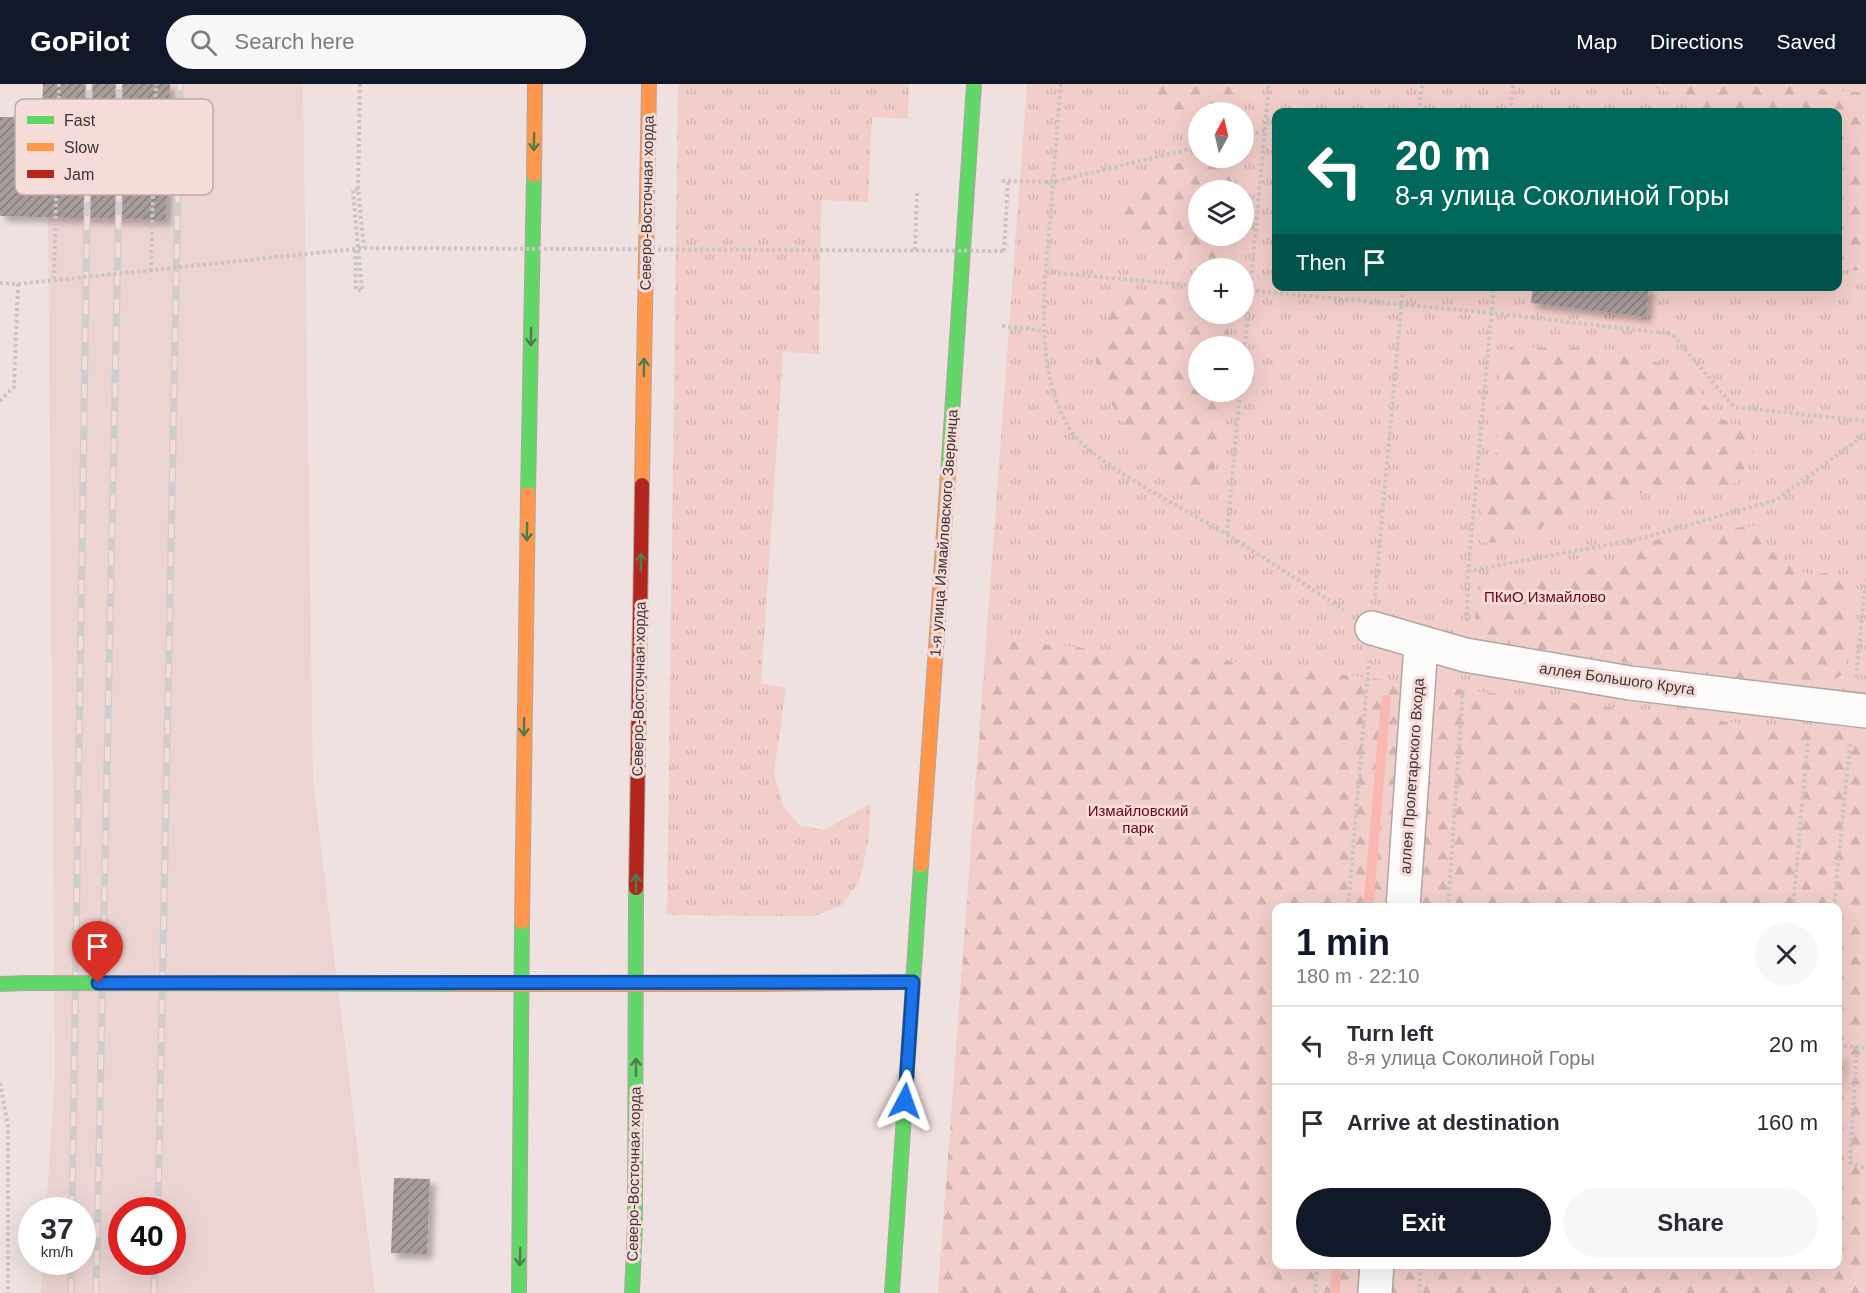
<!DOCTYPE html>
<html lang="en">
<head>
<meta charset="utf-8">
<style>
  body { margin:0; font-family:Helvetica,sans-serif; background:#f7f7f7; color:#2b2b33; height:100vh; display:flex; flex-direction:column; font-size:22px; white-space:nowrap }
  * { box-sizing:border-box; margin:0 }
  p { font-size:20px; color:#7c7c81 }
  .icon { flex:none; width:33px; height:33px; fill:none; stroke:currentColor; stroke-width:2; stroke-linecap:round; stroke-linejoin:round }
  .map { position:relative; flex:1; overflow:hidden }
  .side { position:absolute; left:1272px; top:819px; width:570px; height:366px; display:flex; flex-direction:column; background:#fff; border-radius:12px; box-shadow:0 6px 24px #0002 }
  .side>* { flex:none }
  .banner { position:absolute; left:1272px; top:24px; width:570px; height:183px; border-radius:12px; box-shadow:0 6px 24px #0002; background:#00695c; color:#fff; overflow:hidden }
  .needle { width:39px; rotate:8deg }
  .fabs { position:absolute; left:1188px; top:18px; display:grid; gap:12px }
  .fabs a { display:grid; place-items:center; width:66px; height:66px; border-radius:50%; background:#fff; box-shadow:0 6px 24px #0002; font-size:30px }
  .speed { position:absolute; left:18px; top:1113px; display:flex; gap:12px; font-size:30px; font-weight:700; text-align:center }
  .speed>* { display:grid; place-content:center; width:78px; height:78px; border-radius:50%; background:#fff; box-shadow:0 6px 24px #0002; line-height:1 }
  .speed small { font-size:15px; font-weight:400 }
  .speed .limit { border:9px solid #d22; background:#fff; color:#111 }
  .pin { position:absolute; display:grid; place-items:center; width:51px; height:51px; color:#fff; margin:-62px -26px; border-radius:50% 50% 50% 0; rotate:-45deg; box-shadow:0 0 6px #0007 }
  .pin .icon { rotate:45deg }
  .me { position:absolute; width:66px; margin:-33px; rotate:4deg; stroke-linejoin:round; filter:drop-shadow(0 0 4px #0008) }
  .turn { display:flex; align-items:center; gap:21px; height:126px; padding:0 24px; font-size:27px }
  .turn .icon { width:78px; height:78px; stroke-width:2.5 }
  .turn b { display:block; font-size:42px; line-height:51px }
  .then { display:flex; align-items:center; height:57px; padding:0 24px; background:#0003; gap:12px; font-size:22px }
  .round { display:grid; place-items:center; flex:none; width:63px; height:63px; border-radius:32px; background:#f7f7f7 }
  .summary { display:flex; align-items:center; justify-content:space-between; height:102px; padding:0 24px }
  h1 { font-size:36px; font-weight:700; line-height:45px; color:#111827 }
  .action { display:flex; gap:12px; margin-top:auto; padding:12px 24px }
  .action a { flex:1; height:69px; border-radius:36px; background:#111827; color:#fff; font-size:24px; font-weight:700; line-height:69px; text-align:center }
  .action a+a { background:#f7f7f7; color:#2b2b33 }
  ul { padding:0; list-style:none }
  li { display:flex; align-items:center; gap:18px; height:78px; padding:0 24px; border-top:2px solid #e1e1e2 }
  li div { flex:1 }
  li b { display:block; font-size:22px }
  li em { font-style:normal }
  header { display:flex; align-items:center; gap:36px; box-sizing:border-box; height:84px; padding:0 30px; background:#111827; color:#fff }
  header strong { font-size:28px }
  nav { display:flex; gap:33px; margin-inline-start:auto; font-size:21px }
  .search { width:420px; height:54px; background:#f7f7f7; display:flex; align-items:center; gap:15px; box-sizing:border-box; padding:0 21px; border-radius:33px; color:#7c7c81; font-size:22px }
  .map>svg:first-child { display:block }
  .built { fill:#ecd4d2; fill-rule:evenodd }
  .grass { fill:url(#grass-tufts); fill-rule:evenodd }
  .forest { fill:url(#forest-firs); fill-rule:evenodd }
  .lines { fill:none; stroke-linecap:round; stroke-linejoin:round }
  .stream { stroke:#fab8b3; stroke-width:10 }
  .building { fill:url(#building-hatch); filter:url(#shadow) }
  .street-casing { stroke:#b0a6a5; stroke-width:36 }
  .fast-casing { stroke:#b0a6a5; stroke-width:16 }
  .slow-casing { stroke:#b0a6a5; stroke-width:16 }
  .jam-casing { stroke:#b0a6a5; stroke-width:16 }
  .path { stroke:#cac4c4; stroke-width:4; stroke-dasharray:3 3; stroke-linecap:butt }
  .street { stroke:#fdfafa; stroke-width:33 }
  .fast { stroke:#63d668; stroke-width:14 }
  .slow { stroke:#ff974d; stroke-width:14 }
  .jam { stroke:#b3261e; stroke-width:14 }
  .rail-casing { stroke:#d1cdcc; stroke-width:7 }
  .rail { stroke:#f5dcd9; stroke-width:4.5; stroke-dasharray:14; stroke-linecap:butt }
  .fast-bridge-casing { stroke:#b0a6a5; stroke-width:16; stroke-linecap:butt }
  .slow-bridge-casing { stroke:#b0a6a5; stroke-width:16; stroke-linecap:butt }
  .path-bridge { stroke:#cac4c4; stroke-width:4; stroke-dasharray:3 3; stroke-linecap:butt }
  .fast-bridge { stroke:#63d668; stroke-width:14 }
  .slow-bridge { stroke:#ff974d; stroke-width:14 }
  .oneway { stroke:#4e7d4b }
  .route-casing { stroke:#114b97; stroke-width:15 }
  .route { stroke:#1a73e8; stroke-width:10 }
  .labels { text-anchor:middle; stroke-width:6; stroke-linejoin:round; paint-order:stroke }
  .street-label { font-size:15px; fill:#3d3433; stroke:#f5dcd9 }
  .park-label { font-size:15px; fill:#6e050f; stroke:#f5dcd9 }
  .key { fill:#f5dcd9; stroke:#beaaa7; stroke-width:1.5 }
  .key-label { font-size:16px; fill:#3d3433 }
</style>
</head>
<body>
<header>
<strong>GoPilot</strong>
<div class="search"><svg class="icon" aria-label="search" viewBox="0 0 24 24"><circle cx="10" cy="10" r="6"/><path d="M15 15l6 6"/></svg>Search here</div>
<nav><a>Map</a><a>Directions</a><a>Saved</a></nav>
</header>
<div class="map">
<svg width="1866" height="1209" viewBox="0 0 1866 1209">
  <defs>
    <pattern id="grass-tufts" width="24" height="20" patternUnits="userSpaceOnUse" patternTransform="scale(1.5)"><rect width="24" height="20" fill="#f2ceca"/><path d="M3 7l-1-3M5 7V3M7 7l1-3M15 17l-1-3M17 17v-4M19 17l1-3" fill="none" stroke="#d0b2ae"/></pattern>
    <pattern id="forest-firs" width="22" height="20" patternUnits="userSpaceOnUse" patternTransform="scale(1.5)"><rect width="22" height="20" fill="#f2ceca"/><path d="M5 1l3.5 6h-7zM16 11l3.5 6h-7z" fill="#d0b2ae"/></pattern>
    <pattern id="building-hatch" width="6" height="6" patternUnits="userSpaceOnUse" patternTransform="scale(1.5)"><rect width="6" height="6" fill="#a69c9a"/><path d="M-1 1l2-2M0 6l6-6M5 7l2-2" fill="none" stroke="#88807e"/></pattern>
    <filter id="shadow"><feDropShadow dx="5.5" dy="5.5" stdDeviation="3" flood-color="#0004"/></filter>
  </defs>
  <rect width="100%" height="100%" fill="#efe1df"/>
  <!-- built -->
  <path class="built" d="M43,0H303L313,697L375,1209H41L43,1178H82V1126H46L55,991L48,133L42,34ZM122,1126H172V1178H122Z"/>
  <!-- grass -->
  <g class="grass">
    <polygon points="678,0 909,0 908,35 872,33 868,118 821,116 819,270 783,268 761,599 786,604 774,690 784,724 801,742 825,746 871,719 868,759 859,798 842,821 815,832 667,831"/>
    <path d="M1027,0H1866V1209H938ZM1198,28H1244V74H1198ZM1276,28H1838V202H1276ZM1198,106H1244V152H1198ZM1198,184H1244V230H1198ZM1198,262H1244V308H1198ZM1276,824H1838V1180H1276Z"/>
  </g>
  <!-- forest -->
  <g class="forest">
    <path d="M1137,0H1241L1224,28H1198V36C1161,32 1159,30 1137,0Z"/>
    <path d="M1646,0C1718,0 1795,0 1866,9V186H1838V28H1702L1671,9Z"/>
    <path d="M1174,79H1231L1235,106H1198V152H1234V162L1222,177C1202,170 1189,169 1170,178L1139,163L1117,137C1117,131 1116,123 1119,118C1130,99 1154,85 1174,79Z"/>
    <path d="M1095,204L1167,215L1198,214V230H1223L1231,254L1230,262H1198V308H1226L1223,344L1212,396L1198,408C1159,377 1127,354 1106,308C1101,298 1096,288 1096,277C1097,260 1113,241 1108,224C1105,217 1099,210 1095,204Z"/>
    <polygon points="1510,263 1598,264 1656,278 1691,292 1699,304 1705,321 1718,333 1751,349 1754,367 1737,398 1704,409 1670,406 1617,413 1550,437 1534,449 1498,459 1480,458 1481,423 1493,389 1502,315 1499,276"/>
    <path d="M1765,441L1766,460L1778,474L1795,485L1812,491L1836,487L1849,498V570L1844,589C1833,597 1821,603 1807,604C1765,606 1725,593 1685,586C1617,574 1549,571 1481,567L1475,535L1478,503L1496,497L1550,494L1604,482L1620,470L1671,450Z"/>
    <path d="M987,555L1238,578L1736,639L1866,649V1209H938ZM1276,824H1838V1180H1276Z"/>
  </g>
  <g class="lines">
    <!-- stream -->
    <g class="stream">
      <polyline points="1368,824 1386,616"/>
      <polyline points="1335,1209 1337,1180"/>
    </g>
  </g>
  <!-- building -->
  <g class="building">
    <polygon points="43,0 170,0 166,136 0,132 0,33 42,34"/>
    <polygon points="1533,202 1649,202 1646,233 1531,219"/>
    <polygon points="1838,970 1842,970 1839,1000 1838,1000"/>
    <polygon points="394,1094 430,1095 427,1170 391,1169"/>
  </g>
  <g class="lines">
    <defs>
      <g id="street">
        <polyline points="1372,544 1465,571 1630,599 1866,627"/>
        <polyline points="1403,824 1421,560"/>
        <polyline points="1375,1209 1377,1180"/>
      </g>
      <g id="fast">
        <polyline points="948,390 974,0"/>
        <polyline points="528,410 534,91"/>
        <polyline points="0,900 26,899"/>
        <polyline points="519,1209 522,838"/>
        <polyline points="632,1209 635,1140 636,804"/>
        <polyline points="892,1209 921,781"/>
      </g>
      <g id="slow">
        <polyline points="534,91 535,0"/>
        <polyline points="642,401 649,0"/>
        <polyline points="921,781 948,390"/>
        <polyline points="522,838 528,410"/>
        <polyline points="761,900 913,898"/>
      </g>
      <polyline id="jam" points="636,804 642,401"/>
    </defs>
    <!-- street casing -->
    <use href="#street" class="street-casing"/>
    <!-- fast casing -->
    <use href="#fast" class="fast-casing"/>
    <!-- slow casing -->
    <use href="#slow" class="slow-casing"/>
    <!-- jam casing -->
    <use href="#jam" class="jam-casing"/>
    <!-- path -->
    <g class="path">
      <polyline points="360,0 358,105 364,164"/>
      <path d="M1061,0C1057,42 1054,84 1051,127C1045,197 1032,281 1069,344C1089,378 1189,427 1226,450C1266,475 1305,501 1344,526"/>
      <polyline points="1419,28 1422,0"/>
      <polyline points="1510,28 1513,0"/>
      <polyline points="1244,52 1265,47"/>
      <polyline points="1002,97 1053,98 1198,63"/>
      <polyline points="355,166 356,206 362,207 353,106 358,105"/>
      <polyline points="915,166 917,107"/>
      <polyline points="1004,167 1008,97"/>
      <polyline points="151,187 156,0"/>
      <polyline points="1046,188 1198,202"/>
      <polyline points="54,195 59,0"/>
      <polyline points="1244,206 1492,229 1672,250 1734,323 1866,337"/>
      <polyline points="1002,242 1045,247"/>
      <polyline points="1244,273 1269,0"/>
      <polyline points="0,317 14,303 18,200"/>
      <polyline points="1227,450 1240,308"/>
      <polyline points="1468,487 1639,455 1776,416 1866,350"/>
      <polyline points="1375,512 1403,202"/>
      <polyline points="1467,537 1468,487 1494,202"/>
      <polyline points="1856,593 1866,496"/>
      <polyline points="1348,824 1369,577"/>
      <polyline points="1448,824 1463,604"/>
      <polyline points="1793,824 1808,655"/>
      <polyline points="1834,824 1850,658"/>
      <polyline points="1838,961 1866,964"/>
      <polyline points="1857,964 1850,1078 1866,1085"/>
      <polyline points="0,999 8,1042 8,1209"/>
      <polyline points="1315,1209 1317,1180"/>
      <polyline points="1419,1209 1421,1180"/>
    </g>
    <!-- street -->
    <use href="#street" class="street"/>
    <!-- fast -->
    <use href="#fast" class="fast"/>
    <!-- slow -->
    <use href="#slow" class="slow"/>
    <!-- jam -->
    <use href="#jam" class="jam"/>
    <defs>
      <g id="rail">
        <polyline points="72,1126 89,0"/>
        <polyline points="158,1126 180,0"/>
        <polyline points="71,1209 71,1178"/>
        <polyline points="96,1209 119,112 119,0"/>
        <polyline points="154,1209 155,1178"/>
      </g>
    </defs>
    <!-- rail casing -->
    <use href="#rail" class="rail-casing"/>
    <!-- rail -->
    <use href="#rail" class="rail"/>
    <defs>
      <polyline id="fast-bridge" points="26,899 456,900"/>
      <polyline id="slow-bridge" points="456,900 761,900"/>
    </defs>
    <!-- fast-bridge casing -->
    <use href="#fast-bridge" class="fast-bridge-casing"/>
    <!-- slow-bridge casing -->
    <use href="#slow-bridge" class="slow-bridge-casing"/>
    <!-- path-bridge -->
    <polyline class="path-bridge" points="0,199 18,200 364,164 1004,167"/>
    <!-- fast-bridge -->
    <use href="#fast-bridge" class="fast-bridge"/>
    <!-- slow-bridge -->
    <use href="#slow-bridge" class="slow-bridge"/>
  </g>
  <!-- one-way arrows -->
  <defs><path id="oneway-shaft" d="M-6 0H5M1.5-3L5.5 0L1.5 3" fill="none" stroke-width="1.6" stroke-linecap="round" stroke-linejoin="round" transform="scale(1.5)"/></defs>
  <g class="oneway">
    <use href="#oneway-shaft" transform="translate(534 58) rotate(91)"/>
    <use href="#oneway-shaft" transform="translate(531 253) rotate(91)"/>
    <use href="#oneway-shaft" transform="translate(644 283) rotate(-89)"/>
    <use href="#oneway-shaft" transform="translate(527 448) rotate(91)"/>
    <use href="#oneway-shaft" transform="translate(641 478) rotate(-89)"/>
    <use href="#oneway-shaft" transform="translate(524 643) rotate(91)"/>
    <use href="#oneway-shaft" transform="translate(636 799) rotate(-90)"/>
    <use href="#oneway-shaft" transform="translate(636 983) rotate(-90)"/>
    <use href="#oneway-shaft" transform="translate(520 1173) rotate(92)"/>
  </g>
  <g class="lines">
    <defs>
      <polyline id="route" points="98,899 913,898 905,1017"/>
    </defs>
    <!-- route casing -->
    <use href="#route" class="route-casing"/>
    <!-- route -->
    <use href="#route" class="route"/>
  </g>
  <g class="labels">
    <!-- street labels -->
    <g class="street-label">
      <text transform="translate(647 119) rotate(-89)" y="5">Северо-Восточная хорда</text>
      <text transform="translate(944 449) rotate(-86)" y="5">1-я улица Измайловского Зверинца</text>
      <text transform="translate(1617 595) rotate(8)" y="5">аллея Большого Круга</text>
      <text transform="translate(639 605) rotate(-89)" y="5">Северо-Восточная хорда</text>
      <text transform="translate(1412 692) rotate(-86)" y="5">аллея Пролетарского Входа</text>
      <text transform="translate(634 1090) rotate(-89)" y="5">Северо-Восточная хорда</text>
    </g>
    <!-- park labels -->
    <g class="park-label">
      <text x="1545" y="518">ПКиО Измайлово</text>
      <text x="1138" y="732">Измайловский<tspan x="1138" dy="17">парк</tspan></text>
    </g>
  </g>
  <!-- legend -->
  <rect x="15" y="15" width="198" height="96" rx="9" class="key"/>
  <rect x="27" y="32" width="27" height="8" fill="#63d668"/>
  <rect x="27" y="59" width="27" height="8" fill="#ff974d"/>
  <rect x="27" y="86" width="27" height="8" fill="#b3261e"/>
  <g class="key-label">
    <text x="64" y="42">Fast</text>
    <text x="64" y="69">Slow</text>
    <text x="64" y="96">Jam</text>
  </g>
</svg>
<div class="fabs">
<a><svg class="needle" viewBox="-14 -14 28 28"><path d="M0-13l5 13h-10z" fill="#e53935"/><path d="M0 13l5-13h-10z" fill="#7c7c81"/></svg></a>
<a><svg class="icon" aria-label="layers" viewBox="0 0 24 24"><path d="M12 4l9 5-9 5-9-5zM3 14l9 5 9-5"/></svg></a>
<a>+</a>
<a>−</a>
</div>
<div class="speed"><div>37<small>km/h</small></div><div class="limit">40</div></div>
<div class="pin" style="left:98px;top:899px;background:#d93025"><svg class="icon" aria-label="arrive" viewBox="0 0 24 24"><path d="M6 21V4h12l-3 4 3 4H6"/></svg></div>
<svg class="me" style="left:905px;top:1017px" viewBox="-20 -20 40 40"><path d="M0-17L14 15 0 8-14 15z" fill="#1a73e8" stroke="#fff" stroke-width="4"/></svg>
<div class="banner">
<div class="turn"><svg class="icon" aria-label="left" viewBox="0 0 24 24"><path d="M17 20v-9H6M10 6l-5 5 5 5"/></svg><div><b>20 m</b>8-я улица Соколиной Горы</div></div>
<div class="then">Then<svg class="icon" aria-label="arrive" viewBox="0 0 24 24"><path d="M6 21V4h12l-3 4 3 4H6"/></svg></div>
</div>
<section class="side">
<div class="summary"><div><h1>1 min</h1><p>180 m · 22:10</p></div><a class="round"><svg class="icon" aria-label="close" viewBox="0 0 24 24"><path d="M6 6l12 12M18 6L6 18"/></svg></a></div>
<ul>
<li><svg class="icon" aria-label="left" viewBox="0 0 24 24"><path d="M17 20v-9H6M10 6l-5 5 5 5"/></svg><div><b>Turn left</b><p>8-я улица Соколиной Горы</p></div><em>20 m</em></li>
<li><svg class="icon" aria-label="arrive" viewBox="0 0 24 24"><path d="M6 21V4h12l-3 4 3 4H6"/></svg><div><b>Arrive at destination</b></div><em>160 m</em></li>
</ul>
<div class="action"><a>Exit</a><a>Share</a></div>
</section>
</div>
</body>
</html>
